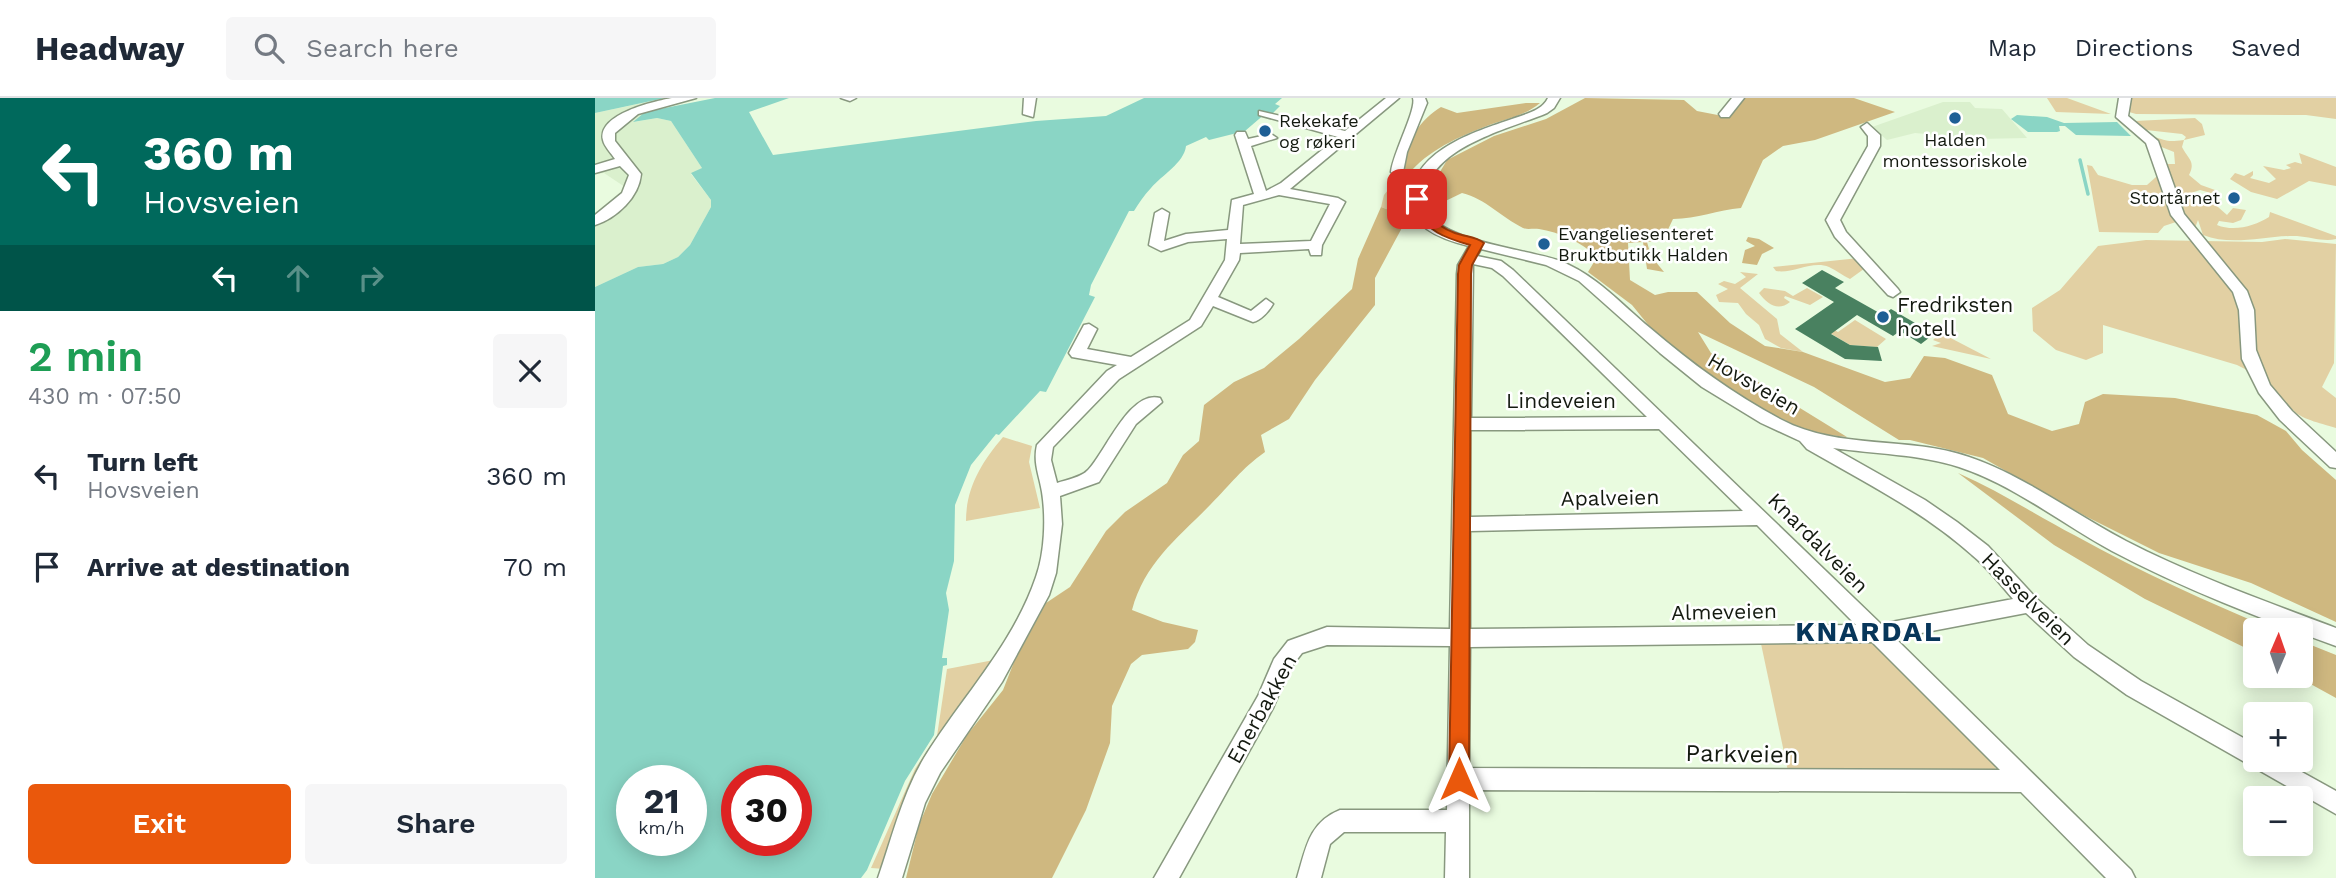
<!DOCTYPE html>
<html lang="en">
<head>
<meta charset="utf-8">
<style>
  body { margin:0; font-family:"Work Sans",sans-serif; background:#f6f6f7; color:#1f2937; height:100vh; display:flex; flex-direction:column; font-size:26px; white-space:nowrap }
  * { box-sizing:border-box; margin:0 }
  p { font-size:23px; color:#747a83 }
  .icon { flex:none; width:38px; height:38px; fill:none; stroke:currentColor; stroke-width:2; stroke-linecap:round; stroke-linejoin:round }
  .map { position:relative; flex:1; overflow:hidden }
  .side { display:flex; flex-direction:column; background:#fff; width:595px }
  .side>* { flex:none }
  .banner { background:#00695c; color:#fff; overflow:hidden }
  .needle { width:46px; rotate:2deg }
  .fabs { position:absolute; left:1648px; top:520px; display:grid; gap:14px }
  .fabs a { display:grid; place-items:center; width:70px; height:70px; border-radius:7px; background:#fff; box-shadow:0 4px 18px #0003; font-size:35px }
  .speed { position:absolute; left:21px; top:667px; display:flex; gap:14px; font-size:35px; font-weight:700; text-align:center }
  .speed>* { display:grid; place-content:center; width:91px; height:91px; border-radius:50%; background:#fff; box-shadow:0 4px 18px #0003; line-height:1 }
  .speed small { font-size:18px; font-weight:400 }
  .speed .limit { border:10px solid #d22; background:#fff; color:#111 }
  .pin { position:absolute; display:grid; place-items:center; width:60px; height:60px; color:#fff; margin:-30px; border-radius:14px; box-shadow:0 4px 10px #0006 }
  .me { position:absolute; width:77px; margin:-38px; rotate:0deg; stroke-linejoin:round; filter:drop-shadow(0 0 5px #0008) }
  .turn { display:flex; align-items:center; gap:24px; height:147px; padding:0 28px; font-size:32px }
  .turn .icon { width:91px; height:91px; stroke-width:2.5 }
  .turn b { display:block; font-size:49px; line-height:60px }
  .lanes { display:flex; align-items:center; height:66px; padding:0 28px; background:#0003; justify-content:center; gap:35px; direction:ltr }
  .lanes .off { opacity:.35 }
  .round { display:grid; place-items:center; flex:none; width:74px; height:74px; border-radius:7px; background:#f6f6f7 }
  .summary { display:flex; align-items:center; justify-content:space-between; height:119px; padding:0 28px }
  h1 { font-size:42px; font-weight:600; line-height:52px; color:#1e9e55 }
  .button { display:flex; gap:14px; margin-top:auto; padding:14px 28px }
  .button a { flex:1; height:80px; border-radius:7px; background:#ea580c; color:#fff; font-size:28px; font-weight:600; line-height:80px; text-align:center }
  .button a+a { background:#f6f6f7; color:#1f2937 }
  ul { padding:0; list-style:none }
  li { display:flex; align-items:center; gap:21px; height:91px; padding:0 28px }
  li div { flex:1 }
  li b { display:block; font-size:26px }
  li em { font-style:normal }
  header { display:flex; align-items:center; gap:42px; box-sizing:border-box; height:98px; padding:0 35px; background:#fff; border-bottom:2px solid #e0e1e3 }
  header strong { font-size:33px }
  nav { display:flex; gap:38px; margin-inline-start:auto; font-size:24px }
  .search { width:490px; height:63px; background:#f6f6f7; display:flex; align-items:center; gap:18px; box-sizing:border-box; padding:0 24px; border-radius:7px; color:#747a83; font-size:26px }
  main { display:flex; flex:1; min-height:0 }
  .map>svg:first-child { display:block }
  .built { fill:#daf0cd }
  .green { fill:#e2d0a3 }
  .forest { fill:#cfb880 }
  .water { fill:#8ad5c5; fill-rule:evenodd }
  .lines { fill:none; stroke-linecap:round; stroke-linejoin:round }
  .stream { stroke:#8ad5c5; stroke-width:3.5 }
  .building { fill:#498160 }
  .minor-casing { stroke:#88987f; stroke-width:3 }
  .minor { fill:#fff; fill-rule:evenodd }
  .route { fill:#ea580c; stroke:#983908; stroke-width:2 }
  .poi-dot { fill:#1e5f95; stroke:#fff; stroke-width:2.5 }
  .labels { text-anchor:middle; stroke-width:5; stroke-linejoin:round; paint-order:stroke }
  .far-poi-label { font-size:18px; fill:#141a10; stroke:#fff; text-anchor:start }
  .poi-label { font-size:21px; fill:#141a10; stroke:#fff; text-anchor:start }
  .street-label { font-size:21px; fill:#141a10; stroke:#fff }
  .near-street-label { font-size:24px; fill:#141a10; stroke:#fff }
  .district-label { font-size:28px; font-weight:bold; letter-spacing:2px; fill:#07365a; stroke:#fff }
</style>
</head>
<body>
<header>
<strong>Headway</strong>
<div class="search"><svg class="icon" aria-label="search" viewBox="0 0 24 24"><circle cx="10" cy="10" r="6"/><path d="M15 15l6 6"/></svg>Search here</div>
<nav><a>Map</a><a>Directions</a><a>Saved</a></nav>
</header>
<main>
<section class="side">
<div class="banner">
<div class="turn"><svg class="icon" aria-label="left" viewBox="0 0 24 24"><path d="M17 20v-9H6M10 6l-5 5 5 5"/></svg><div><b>360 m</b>Hovsveien</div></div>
<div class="lanes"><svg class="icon" aria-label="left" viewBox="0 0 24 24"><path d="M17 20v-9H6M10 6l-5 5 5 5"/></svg><svg class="icon off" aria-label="ahead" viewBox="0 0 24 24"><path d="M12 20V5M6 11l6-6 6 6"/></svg><svg class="icon off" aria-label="right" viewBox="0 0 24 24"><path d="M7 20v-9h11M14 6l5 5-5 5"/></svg></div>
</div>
<div class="summary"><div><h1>2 min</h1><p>430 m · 07:50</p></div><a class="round"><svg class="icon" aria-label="close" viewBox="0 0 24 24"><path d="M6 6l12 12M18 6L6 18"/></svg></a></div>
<ul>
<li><svg class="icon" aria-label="left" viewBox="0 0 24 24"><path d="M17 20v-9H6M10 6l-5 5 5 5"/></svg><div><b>Turn left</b><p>Hovsveien</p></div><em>360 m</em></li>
<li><svg class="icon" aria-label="arrive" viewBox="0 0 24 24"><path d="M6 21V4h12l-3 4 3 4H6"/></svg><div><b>Arrive at destination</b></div><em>70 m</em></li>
</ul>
<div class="button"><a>Exit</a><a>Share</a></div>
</section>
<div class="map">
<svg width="1741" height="780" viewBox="0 0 1741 780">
  <rect width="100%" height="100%" fill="#e9fbdf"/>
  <!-- built -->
  <g class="built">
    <polygon points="66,1 61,12 39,24 62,20 76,23 107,70 96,76 116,102 116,109 95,147 83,159 68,166 43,169 0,189 0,127 33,91 9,75 0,76 0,15"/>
    <polygon points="1348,4 1375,4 1380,10 1407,11 1432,40 1383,41 1320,35 1292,42 1277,29"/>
  </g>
  <!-- green -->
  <g class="green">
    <polygon points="1452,0 1472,0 1516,16 1461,14"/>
    <polygon points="1536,0 1741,0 1741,21 1711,17 1541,16 1534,14"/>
    <path d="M1600,20L1607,26L1610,37L1589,42L1587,49C1593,61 1601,63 1594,77L1606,87L1620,92L1616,95L1605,92L1596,95L1601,99L1614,101L1632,117L1638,110L1651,112L1646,122L1638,125L1624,123L1622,127C1639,134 1660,128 1674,119L1675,114L1741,138V141C1729,144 1715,139 1702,138C1671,137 1638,149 1608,137L1603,122L1600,130L1593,126L1569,66H1580L1579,54L1564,48L1557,38C1572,43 1572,44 1589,42L1591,39L1587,36L1551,32L1540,23Z"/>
    <polygon points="1704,55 1741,69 1741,88 1714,83 1682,101 1656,94 1635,81 1640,75 1649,78 1658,73 1658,77 1655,80 1674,85 1681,81 1668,68 1689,72 1696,70 1691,67 1700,64 1707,66"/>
    <polygon points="1492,67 1497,68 1503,77 1537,87 1552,87 1561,79 1565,80 1581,124 1569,128 1563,135 1504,134"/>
    <polygon points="809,72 816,73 810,94 809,126 797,113 786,109 789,97"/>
    <path d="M1690,141L1741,146L1739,265L1727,289L1741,300V330C1729,326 1708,322 1699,313C1681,297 1665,277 1642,267L1508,227V255L1491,262L1461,252L1438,233L1437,210L1465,192L1503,148L1551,142L1667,144Z"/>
    <path d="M1264,160L1273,168L1255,181C1248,178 1241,172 1234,169C1217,162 1198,176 1181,173L1178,169Z"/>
    <polygon points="1145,174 1163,176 1145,190 1182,221 1185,236 1208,254 1186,250 1170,241 1164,227 1151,216 1143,205 1124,204 1121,197 1133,191 1123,186 1129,183 1140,186 1151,179"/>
    <path d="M1169,190L1190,193L1198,198L1212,190L1228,199L1215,207L1190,198L1189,200L1195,204C1183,214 1172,206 1164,195Z"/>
    <polygon points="1260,222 1291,241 1282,249 1255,247 1228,231 1232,228 1243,234"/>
    <polygon points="1346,235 1396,261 1337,248 1346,245 1338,242"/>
    <path d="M408,339L437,348L434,364L445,410L371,423C371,389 387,364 408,339Z"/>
    <polygon points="1276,539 1398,662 1401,671 1397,676 1194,678 1165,541"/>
    <polygon points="404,561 290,771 276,770 320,671 342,638 352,571"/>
  </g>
  <!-- forest -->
  <g class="forest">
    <path d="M990,0L1089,2L1102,13L1133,19L1148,0H1259L1300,14L1220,42L1188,48L1168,62L1146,110C1123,112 1102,121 1078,121L1068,142L1052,144L1056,158L1069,174L1052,171L1048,144L1033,145L1035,182L1060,197L1073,194H1102L1135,225L1170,248L1208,254L1290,284L1315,280L1329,258L1350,260L1397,277L1413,316L1457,333L1484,326L1490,304L1508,296L1580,300L1662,317L1691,333L1707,352L1741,382V524L1656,485L1564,455L1492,419L1388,360L1315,342H1304L1219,289L1103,234L1116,255L1252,339L1216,335L1145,300L1059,234L1037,207L993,174L1002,159C988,145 964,134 944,131C938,130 933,132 928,130C906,119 891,101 867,95L838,109L833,94L852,62L899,38L951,21Z"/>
    <path d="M931,5H945C932,16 916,20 900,25C870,36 838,49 816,73L809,72C806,48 826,21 846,9L862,15Z"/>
    <path d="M786,109L797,113L809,126L780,180V207L720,282L694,321L666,337L670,354C646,371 636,386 616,406C583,440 550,464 537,512L568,524L603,532L600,544L593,551L547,557L536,566L517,608L515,645L491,712L457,780H311L324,727L337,696L372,637L408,592L419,564L451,505L475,489L511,433L530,414L572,385L588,357L604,343L609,307L639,284L669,270L704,241L757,191L763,161Z"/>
    <polygon points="1153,139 1164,141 1179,150 1167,156 1162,167 1147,165 1150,152 1160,148 1151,143"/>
    <path d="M1363,375C1404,393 1441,417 1481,438C1546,474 1612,504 1680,532H1661V555L1550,501L1459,447Z"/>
    <polygon points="1706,543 1741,557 1741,600 1701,578 1706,578"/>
  </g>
  <!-- water -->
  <g class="water">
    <polygon points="0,0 70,0 0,15"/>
    <path d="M120,0H194L154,14L178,57L441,23L511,18L549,0H687L680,6L685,8L677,16L671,15L650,33L614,42L611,39L591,48C589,65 567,77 556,90C549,97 544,105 539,113H534L496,187L494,197L500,199L451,294L445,293L404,337L401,336L376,367L360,407L359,463L351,495L354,512L347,560H352V567L348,568L339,637L310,683L272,772L266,780H0V189L43,169L68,166L83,159L95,147L116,109V102L96,75L107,70L76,23L62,20L38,24L50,14ZM37,682H96V742H37ZM142,682H201V742H142Z"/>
    <polygon points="1422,17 1452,19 1469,25 1522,24 1536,38 1481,37 1470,28 1464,28 1465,33 1462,34 1433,34 1416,21"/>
  </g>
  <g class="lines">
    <!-- stream -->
    <polyline class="stream" points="1485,62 1493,96"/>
  </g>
  <!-- building -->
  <polygon class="building" points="1227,172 1249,184 1240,190 1288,217 1296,211 1339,236 1326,246 1305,233 1298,238 1262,217 1236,236 1255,247 1283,249 1287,263 1250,261 1200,231 1239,204 1207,185"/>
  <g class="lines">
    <defs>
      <g id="minor">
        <path d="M77,0H101L43,16L20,35V43L46,76C44,99 22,120 0,127V117L27,95L34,77L25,68L0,75V67L20,61C16,55 9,48 8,42C2,16 60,3 77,0Z"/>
        <polygon points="246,0 261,0 255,3"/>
        <polygon points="429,0 441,0 438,19 428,16"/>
        <path d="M791,0H804L695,91L743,100L750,104L727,147L726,157H716L714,151L645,155L644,162L623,199L656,213L671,201L678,206C674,213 666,222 658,224L618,208L606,228L524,281L458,349L456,362L462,385C471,382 487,379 493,372C510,355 535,291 565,300L567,304L541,326L504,384L465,398L467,426L461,475L454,497L407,584L345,675L330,705L307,780H283C297,740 307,697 329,660C366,600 418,547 441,479C450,454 451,419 447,394C444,376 438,365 442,347L512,273L522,267L477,259L474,255L489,227L494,226L502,231L492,251L536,259L595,222L630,162L632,141L593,144L566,153L554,147L560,115L567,111L574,115L569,143L591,136L633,132L637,102L659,96L640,37L642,34H650L653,41L676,36L682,40L656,48L671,93L686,85L743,39L664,17V13L750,33ZM684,97L735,106L716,143L645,146L648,107Z"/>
        <path d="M818,0H830L832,5L812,54L808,74L802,78L796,74C798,55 822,11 818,0Z"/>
        <path d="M953,0H965L959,10L952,15C912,32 829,50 830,104C831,143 935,151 965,163C1001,177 1026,206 1055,230C1096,265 1139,297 1187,322C1244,352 1314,338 1374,359C1430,378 1479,416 1531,443C1599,478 1670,503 1741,530V548C1667,521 1589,491 1517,453C1467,426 1419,387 1364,369C1324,356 1279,356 1238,350L1330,402L1362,424L1393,448L1441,500L1493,547L1546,583L1661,647V662H1685L1741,693V716L1532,597L1479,559L1431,515L1300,540L1536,772L1540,780H1511L1426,694L874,692V780H850L851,734H749L735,746L726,780H702C711,751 713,725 745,712H852L855,548L732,547L707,555L694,572L678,610L584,780H559L663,598L679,561L693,543L732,529L855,531L862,176L863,167L874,148C853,143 818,132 816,106C813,54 879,34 917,21C930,16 947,13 953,0ZM886,151L951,167L984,183L1065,255L1107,289L1166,325L1205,343L1212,351C1269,384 1328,413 1377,457C1392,469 1405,486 1418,501L1286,526L918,172L906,163L882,158ZM878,166L897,170L908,178L1052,319L876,320ZM1064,331L1148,413L875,419V332ZM1162,427L1261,527L875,531V433ZM1277,544L1405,672L874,670L875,549Z"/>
        <polygon points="1137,0 1149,0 1134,19 1126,19 1124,16"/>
        <polygon points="1524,0 1536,0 1533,18 1563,43 1589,116 1652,193 1659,212 1661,252 1675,287 1697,313 1741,354 1741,370 1735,369 1685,322 1664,295 1647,261 1644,212 1638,194 1576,117 1551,45 1521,19"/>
        <polygon points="1272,25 1285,37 1285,48 1245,122 1251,134 1303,191 1305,194 1298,199 1293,197 1240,139 1231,122 1273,48 1273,38 1266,29"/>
      </g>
    </defs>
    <!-- minor casing -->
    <use href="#minor" class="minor-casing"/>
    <!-- minor -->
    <use href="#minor" class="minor"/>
  </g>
  <!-- route -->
  <path class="route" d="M818,98H827C835,120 843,131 867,137C875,139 883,140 889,145L877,167L876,176L874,681L871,688L864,691L857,688L854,681L863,176L864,167L875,147C847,139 835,134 817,110Z"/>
  <!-- markers -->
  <g class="poi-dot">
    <circle cx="1360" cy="20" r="7"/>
    <circle cx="670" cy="33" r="7"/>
    <circle cx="1639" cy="100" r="7"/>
    <circle cx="949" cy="146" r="7"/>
    <circle cx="1288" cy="219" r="7"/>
  </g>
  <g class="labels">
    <!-- far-poi labels -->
    <g class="far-poi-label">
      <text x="684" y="29">Rekekafe<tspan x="684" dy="21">og røkeri</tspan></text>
      <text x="1360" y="48" text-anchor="middle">Halden<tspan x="1360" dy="21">montessoriskole</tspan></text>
      <text x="1625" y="106" text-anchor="end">Stortårnet</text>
      <text x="963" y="142">Evangeliesenteret<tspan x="963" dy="21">Bruktbutikk Halden</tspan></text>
    </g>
    <!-- poi labels -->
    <g class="poi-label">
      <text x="1302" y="214">Fredriksten<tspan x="1302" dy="24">hotell</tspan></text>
    </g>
    <!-- street labels -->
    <g class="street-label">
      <text transform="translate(1159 286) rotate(30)" y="7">Hovsveien</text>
      <text x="966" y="310">Lindeveien</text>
      <text transform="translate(1015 400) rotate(-1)" y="7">Apalveien</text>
      <text transform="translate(1223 445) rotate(45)" y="7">Knardalveien</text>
      <text transform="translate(1433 501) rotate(45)" y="7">Hasselveien</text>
      <text transform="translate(1129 514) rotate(-1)" y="7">Almeveien</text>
      <text transform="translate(667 611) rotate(-61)" y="7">Enerbakken</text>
    </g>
    <!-- near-street labels -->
    <g class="near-street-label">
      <text transform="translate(1147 656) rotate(1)" y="8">Parkveien</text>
    </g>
    <!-- district labels -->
    <g class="district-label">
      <text x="1274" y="543">KNARDAL</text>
    </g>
  </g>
</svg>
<div class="fabs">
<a><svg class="needle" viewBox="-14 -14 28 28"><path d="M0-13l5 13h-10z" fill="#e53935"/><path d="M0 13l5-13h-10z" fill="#747a83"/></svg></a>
<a>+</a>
<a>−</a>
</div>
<div class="speed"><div>21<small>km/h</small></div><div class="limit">30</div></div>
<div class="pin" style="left:822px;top:101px;background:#d93025"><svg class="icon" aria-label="arrive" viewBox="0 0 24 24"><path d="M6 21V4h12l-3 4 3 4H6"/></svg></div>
<svg class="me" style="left:864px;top:681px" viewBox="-20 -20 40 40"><path d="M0-17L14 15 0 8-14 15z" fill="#ea580c" stroke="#fff" stroke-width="4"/></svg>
</div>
</main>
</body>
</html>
